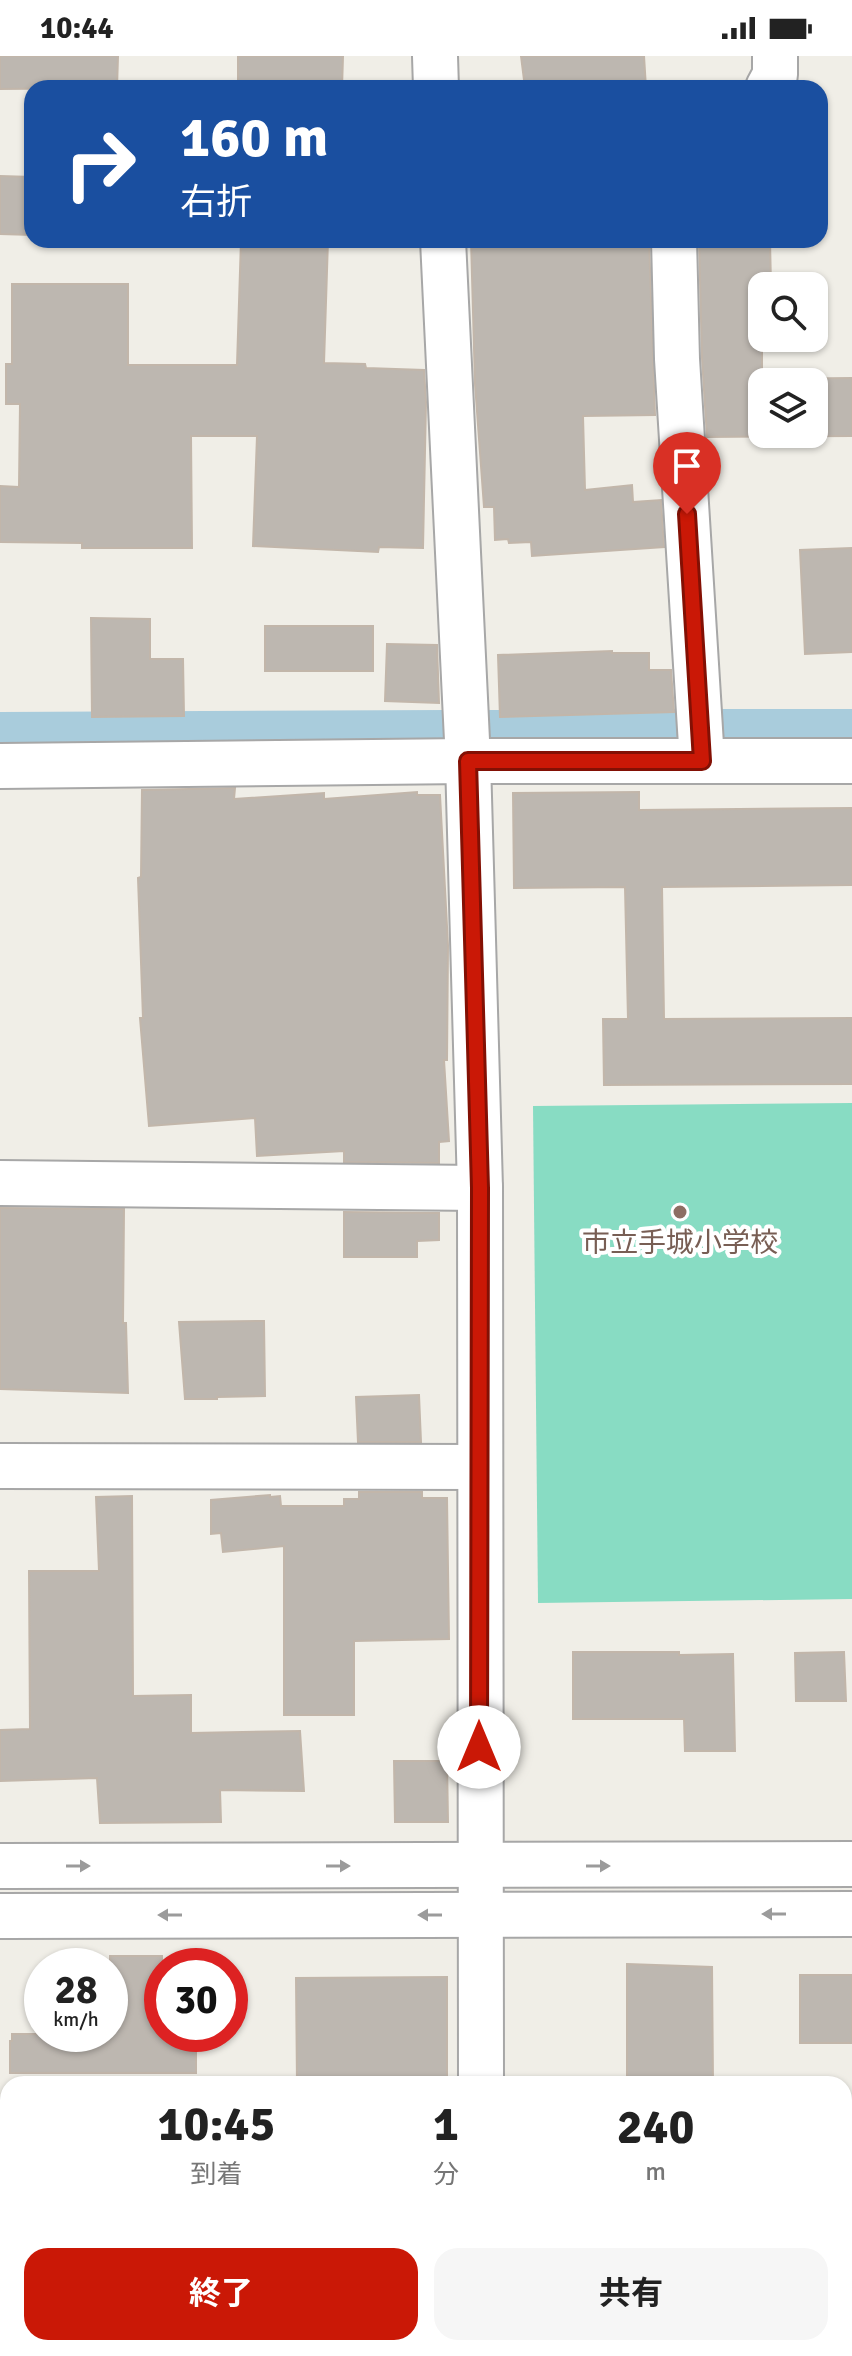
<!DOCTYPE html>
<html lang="ja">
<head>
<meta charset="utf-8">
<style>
  body { margin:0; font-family:Signika,"Noto Sans JP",sans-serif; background:#f6f6f6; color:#222; height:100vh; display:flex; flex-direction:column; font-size:30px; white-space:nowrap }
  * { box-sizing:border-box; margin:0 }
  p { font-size:26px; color:#767676 }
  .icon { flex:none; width:44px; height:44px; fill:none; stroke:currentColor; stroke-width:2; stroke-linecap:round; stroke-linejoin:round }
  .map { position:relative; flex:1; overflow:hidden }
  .side { position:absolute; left:0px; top:2020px; width:852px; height:280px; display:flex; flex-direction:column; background:#fff; border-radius:24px 24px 0 0; box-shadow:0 2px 6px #0004 }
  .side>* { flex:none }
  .hud { position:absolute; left:24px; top:24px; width:804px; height:168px; border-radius:24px; box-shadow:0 2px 6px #0004; background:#1a4fa0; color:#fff; overflow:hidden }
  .controls { position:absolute; left:748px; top:216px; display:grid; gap:16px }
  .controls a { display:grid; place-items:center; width:80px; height:80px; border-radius:16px; background:#fff; box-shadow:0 2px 6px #0004; font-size:40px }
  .speed { position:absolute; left:24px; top:1892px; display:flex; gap:16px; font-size:40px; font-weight:700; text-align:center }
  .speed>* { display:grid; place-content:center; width:104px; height:104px; border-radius:50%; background:#fff; box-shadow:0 2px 6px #0004; line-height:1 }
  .speed small { font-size:20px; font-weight:400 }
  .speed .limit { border:12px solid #d22; background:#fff; color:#111 }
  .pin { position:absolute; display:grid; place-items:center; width:68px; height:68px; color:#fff; margin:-82px -34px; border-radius:50% 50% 50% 0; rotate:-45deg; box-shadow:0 0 8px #0007 }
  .pin .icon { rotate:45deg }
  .me { position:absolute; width:88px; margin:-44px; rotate:0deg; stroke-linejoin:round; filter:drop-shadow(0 0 6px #0008) }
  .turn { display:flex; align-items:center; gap:28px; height:168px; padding:0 24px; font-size:36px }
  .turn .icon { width:104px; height:104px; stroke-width:2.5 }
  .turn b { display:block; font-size:56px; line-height:68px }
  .eta { display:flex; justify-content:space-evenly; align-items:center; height:136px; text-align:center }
  .eta b { font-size:48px; font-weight:700; line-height:56px }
  .cta { display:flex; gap:16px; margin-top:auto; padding:16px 24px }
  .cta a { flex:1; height:92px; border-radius:24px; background:#ca1806; color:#fff; font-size:32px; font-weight:700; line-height:92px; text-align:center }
  .cta a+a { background:#f6f6f6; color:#222 }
  .status { display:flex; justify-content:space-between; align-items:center; height:56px; padding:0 40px; background:#fff; direction:ltr }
  .status svg { height:22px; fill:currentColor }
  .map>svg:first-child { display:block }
  .pitch { fill:#88dcc3 }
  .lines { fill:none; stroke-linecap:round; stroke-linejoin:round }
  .canal { stroke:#a9ccdc; stroke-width:44 }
  .building { fill:#bdb7b0; stroke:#c2b6aa; stroke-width:2; fill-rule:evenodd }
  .minor-casing { stroke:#a7a7a7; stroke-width:48 }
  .tertiary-casing { stroke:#a7a7a7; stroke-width:48 }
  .minor { stroke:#fff; stroke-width:44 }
  .tertiary { stroke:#fff; stroke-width:44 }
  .oneway { fill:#9b9b9b }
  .route-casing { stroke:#831004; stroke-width:20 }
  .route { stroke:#ca1806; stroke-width:14 }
  .education-dot { fill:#8d6e63; stroke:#fff; stroke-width:3 }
  .labels { text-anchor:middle; stroke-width:8; stroke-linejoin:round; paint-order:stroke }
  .education-label { font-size:28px; fill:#785e54; stroke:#fff }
</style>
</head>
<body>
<div class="status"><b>10:44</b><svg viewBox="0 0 49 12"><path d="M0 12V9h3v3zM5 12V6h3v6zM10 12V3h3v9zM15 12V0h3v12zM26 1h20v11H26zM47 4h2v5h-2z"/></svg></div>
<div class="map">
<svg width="852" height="2300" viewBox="0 0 852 2300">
  <rect width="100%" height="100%" fill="#f0eee7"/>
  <!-- pitch -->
  <polygon class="pitch" points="852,1047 852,1543 538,1547 533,1050"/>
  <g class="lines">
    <!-- canal -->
    <g class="canal">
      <polyline points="712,675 852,675"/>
      <polyline points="490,676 682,675"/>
      <polyline points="0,678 449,676"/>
    </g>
  </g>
  <!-- building -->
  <g class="building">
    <polygon points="0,0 118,0 117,32 0,33"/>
    <polygon points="238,0 343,0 342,32 238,32"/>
    <polygon points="521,0 644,0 646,32 525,32"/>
    <polygon points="0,120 32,121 32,179 0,178"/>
    <polygon points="241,184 328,184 324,307 365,308 366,312 424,314 426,346 423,492 379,491 378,496 253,490 257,380 191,380 192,492 82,492 82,487 0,486 0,430 19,431 20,348 6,348 6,308 12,308 12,228 128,228 128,309 237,309"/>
    <polygon points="471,184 649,184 655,359 583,360 585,434 632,429 633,446 661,444 664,491 532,500 531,486 509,487 508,483 495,484 494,451 484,451 475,328"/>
    <path d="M699,184H770L771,230H762V323L852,322V380L707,381L702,302ZM762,326H814V378H762Z"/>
    <polygon points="852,492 852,596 805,598 800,494"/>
    <polygon points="91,562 150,563 150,603 183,603 184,660 92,661"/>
    <rect x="265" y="570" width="108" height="45"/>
    <polygon points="387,588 437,589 439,647 385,645"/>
    <polygon points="612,595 612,597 649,597 649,614 671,614 674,656 500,661 498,599"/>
    <polygon points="235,732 234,743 324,737 324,743 417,736 417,739 440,739 448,889 447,1004 444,1004 449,1085 439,1086 439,1107 344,1106 344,1095 257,1100 255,1062 149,1070 140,962 143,962 138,822 141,821 142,734"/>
    <polygon points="639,736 639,754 852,752 852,829 662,831 664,963 852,962 852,1028 604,1029 603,963 628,963 625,831 514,832 513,737"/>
    <polygon points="0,1152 124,1153 123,1267 126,1267 128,1337 0,1333"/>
    <polygon points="344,1156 439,1157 439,1184 417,1185 417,1201 344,1201"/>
    <polygon points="264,1265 265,1340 217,1341 217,1343 185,1343 179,1266"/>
    <polygon points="419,1339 421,1386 358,1386 356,1341"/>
    <polygon points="359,1436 422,1436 422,1442 447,1442 449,1583 354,1585 354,1659 284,1659 284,1490 223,1496 221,1477 211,1478 211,1444 270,1439 270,1441 280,1440 281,1450 344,1450 344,1443 359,1443"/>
    <polygon points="132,1440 133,1640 191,1639 191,1677 300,1675 304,1735 220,1734 221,1766 100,1767 97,1722 0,1725 0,1674 30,1673 29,1515 99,1515 96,1441"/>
    <polygon points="573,1596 679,1596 679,1599 733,1598 735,1695 685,1695 684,1663 573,1663"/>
    <polygon points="844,1596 846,1645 796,1645 795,1597"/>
    <polygon points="394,1705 447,1705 448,1766 395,1766"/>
    <polygon points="110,1900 162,1900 162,1978 196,1978 196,2017 10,2017 10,1985 12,1985 12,1978 110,1978"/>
    <polygon points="627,1908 712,1911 713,2028 627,2028"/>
    <rect x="800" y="1919" width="52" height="68"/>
    <polygon points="447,1921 447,2028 297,2028 296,1922"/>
  </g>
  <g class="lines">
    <defs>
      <g id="minor">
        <polyline points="435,0 436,32"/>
        <polyline points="768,32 775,19 775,0"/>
        <polyline points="443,184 468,705 480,1132 481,2028"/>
        <polyline points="674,184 677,303 702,705"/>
        <polyline points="0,1127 480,1132"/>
        <polyline points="0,1410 479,1411"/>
        <polyline points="0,2221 8,2221"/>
        <polyline points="844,2222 852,2222"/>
        <polyline points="482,2300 482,2292"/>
      </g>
      <g id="tertiary">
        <polyline points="0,710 468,705 852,705"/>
        <polyline points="0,1810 852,1808"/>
        <polyline points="0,1860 852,1858"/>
      </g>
    </defs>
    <!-- minor casing -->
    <use href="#minor" class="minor-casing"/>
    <!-- tertiary casing -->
    <use href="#tertiary" class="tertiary-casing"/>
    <!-- minor -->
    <use href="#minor" class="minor"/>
    <!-- tertiary -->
    <use href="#tertiary" class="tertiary"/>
  </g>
  <!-- one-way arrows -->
  <defs><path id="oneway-solid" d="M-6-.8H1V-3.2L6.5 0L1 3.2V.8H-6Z" transform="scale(2)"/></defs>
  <g class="oneway">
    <use href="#oneway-solid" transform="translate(78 1810)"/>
    <use href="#oneway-solid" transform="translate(338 1810)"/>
    <use href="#oneway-solid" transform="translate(598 1810)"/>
    <use href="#oneway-solid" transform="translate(774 1858) rotate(180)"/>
    <use href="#oneway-solid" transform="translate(170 1859) rotate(180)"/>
    <use href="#oneway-solid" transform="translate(430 1859) rotate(180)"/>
  </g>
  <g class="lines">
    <defs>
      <polyline id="route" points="479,1691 480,1132 468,705 702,705 687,458"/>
    </defs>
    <!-- route casing -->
    <use href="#route" class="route-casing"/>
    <!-- route -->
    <use href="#route" class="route"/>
  </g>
  <!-- markers -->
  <circle class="education-dot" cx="680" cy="1156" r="8"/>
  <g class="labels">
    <!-- education labels -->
    <g class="education-label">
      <text x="680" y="1196">市立手城小学校</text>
    </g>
  </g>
</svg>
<div class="controls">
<a><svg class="icon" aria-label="search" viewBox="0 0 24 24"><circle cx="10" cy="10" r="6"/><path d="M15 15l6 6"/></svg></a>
<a><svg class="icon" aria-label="layers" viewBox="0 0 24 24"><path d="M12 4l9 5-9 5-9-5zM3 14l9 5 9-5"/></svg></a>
</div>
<div class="speed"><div>28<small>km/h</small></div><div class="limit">30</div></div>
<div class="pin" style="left:687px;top:458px;background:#d93025"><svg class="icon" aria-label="arrive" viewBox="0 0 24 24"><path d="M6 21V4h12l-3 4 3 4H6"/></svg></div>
<svg class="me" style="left:479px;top:1691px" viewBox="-20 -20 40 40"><circle r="19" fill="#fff"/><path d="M0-13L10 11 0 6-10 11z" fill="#ca1806"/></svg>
<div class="hud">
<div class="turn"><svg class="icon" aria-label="right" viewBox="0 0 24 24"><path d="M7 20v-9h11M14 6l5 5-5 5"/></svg><div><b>160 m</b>右折</div></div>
</div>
<section class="side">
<div class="eta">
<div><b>10:45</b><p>到着</p></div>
<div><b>1</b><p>分</p></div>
<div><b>240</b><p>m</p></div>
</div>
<div class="cta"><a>終了</a><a>共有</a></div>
</section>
</div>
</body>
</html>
